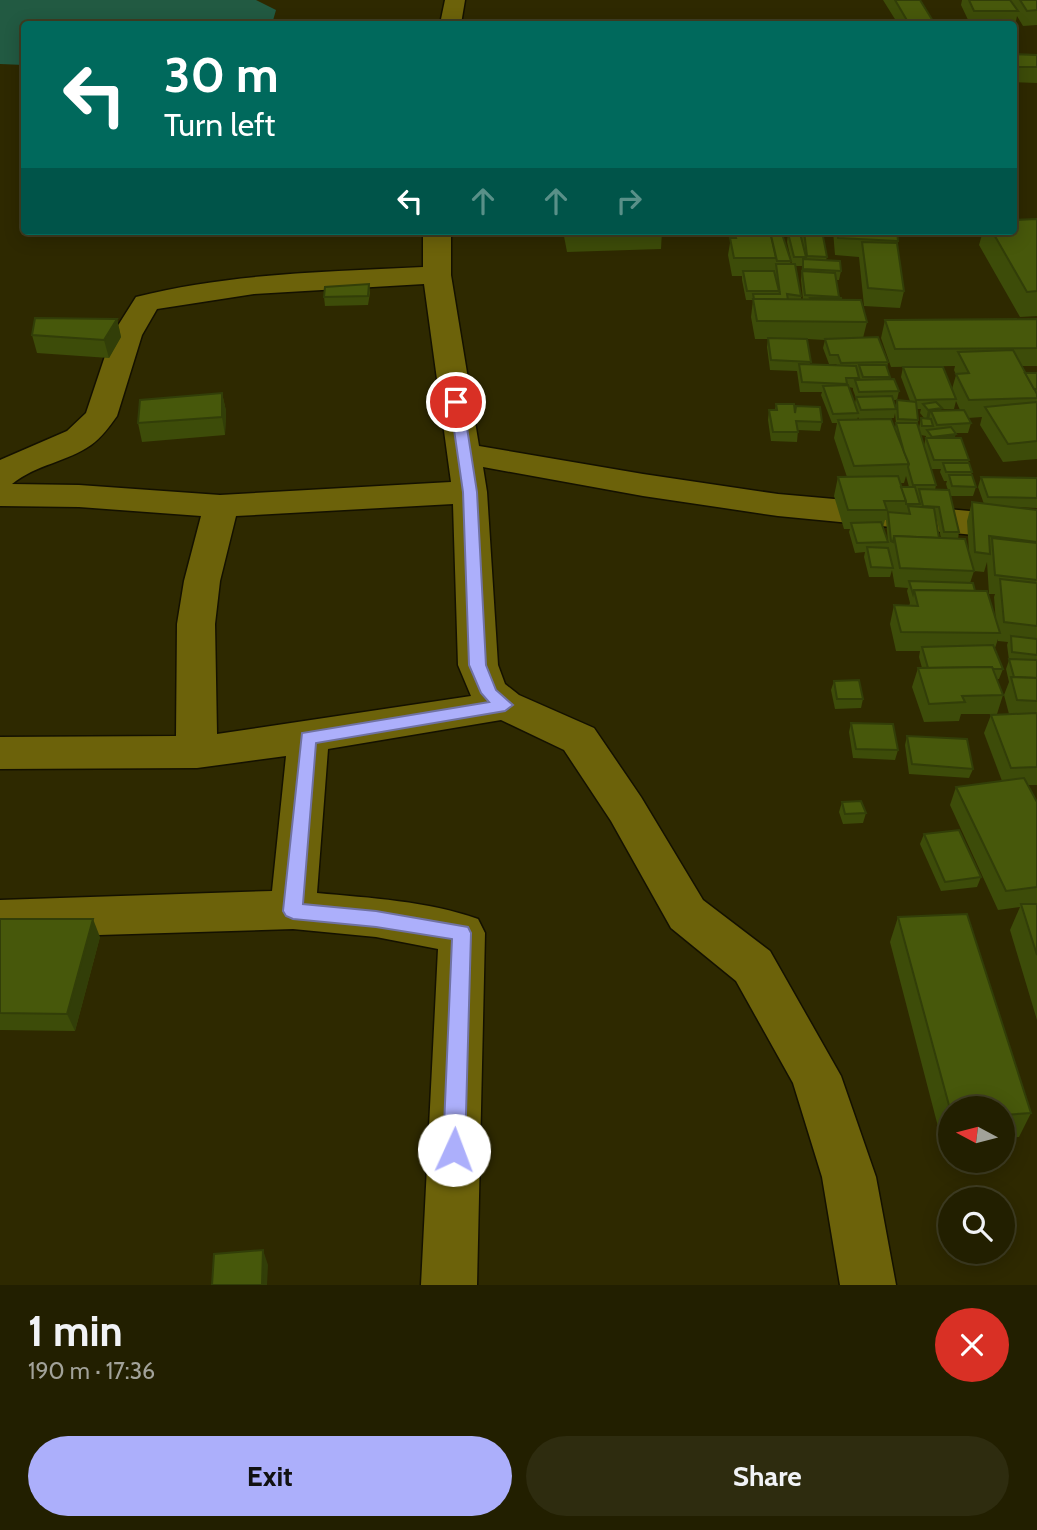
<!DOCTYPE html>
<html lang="en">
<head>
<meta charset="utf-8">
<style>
  body { margin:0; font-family:Cabin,sans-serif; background:#2e2c0f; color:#f1f3f6; height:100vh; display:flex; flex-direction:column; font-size:26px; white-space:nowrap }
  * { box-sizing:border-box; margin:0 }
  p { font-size:23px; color:#a2a299 }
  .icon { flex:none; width:38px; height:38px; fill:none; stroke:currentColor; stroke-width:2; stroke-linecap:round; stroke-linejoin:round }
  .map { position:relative; height:1285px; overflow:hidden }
  .panel { display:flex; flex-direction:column; background:#221f00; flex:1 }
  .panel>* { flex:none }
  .top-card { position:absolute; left:21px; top:21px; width:996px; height:214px; border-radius:7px; box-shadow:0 4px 18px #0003,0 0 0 2px #3f3d22; background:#00695c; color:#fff; overflow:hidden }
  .needle { width:46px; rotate:277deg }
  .tools { position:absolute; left:938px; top:1096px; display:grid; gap:14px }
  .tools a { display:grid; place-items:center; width:77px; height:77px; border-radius:50%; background:#221f00; box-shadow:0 4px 18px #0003,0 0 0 2px #3f3d22; font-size:35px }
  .pin { position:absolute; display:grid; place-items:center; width:60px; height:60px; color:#fff; margin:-30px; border:4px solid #fff; border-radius:50%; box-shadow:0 2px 7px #0007 }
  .me { position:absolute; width:77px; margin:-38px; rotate:2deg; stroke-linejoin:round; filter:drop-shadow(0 0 5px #0008) }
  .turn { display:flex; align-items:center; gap:24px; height:147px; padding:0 28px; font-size:32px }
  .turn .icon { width:91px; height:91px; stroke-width:2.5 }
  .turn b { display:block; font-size:49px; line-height:60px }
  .lanes { display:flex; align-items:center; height:66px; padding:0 28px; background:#0003; justify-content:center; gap:35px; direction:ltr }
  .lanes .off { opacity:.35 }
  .round { display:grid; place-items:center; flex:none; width:74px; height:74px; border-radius:37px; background:#2e2c0f }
  .overview { display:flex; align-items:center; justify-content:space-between; height:119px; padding:0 28px }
  h1 { font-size:42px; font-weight:700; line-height:52px }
  .button { display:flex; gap:14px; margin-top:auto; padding:14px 28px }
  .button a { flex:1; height:80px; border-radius:42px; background:#acaffb; color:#111; font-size:28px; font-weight:700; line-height:80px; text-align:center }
  .button a+a { background:#2e2c0f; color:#f1f3f6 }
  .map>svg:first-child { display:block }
  .green { fill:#225a42 }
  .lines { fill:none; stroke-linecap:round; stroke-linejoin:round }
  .minor-casing { stroke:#141100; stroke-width:3 }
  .minor { fill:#6c620a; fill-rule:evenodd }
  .wall { fill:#3d4c09; fill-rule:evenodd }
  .shaded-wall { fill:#323e08 }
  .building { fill:#47580b; stroke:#323e08; stroke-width:2 }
  .route { fill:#acaffb; stroke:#7072a3; stroke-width:2 }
</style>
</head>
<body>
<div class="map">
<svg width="1037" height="1285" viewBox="0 0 1037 1285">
  <rect width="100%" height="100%" fill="#2e2900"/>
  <!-- green -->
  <polygon class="green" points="0,0 256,0 276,10 272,24 24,24 24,65 0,64"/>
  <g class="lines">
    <defs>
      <g id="minor">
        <polygon points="445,0 465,0 461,24 440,24"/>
        <path d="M423,231H451V275L479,446L643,474L778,494L1037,517V541L778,516L643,496L483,467L487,492L498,665L505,684L519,695L594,728L641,797L703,900L770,951L841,1076L876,1177L896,1285H840L822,1177L793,1083L736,981L671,928L611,821L564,750L501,720L328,749L317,893C370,898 428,901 478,919L485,933L477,1285H421L438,949L376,937L293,929L0,938V900L272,891L286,756L197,768L0,769V737L176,736L177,624L184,581L201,516L79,507L0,506V460L67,431L86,413L112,335L136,297C230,273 327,272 423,267ZM424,284L451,482L220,495L79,485L12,484C37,464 67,462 91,445C101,438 110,426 117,416L142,335L157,309L254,294ZM453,504L458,665L471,696L217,734L215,624L220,581L236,516Z"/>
      </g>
    </defs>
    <!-- minor casing -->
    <use href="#minor" class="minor-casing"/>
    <!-- minor -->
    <use href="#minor" class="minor"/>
  </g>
  <!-- wall -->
  <g class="wall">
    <polygon points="883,0 920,0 933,21 932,24 898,24"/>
    <polygon points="962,0 1037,0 1037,25 1023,26 1017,16 1015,26 1013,26 1013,24 961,24 970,24 961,5"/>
    <polygon points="1013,54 1037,55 1037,83 1013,82"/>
    <polygon points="1037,219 1037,316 1020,317 979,245 983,231 1013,231"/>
    <polygon points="563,231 662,231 661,249 567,252"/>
    <path d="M732,231H822L827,257L826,260L841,271L839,280H836L839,298L867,322L863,338L888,362L887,368L890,377V379L899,391L897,400H893L895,407L897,400L910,401L901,377L903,367L952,389L956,375L954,370L955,366L891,367L881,338L885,320L1037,319V366H1021L1025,373H1037V459L1003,462L980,425L982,417L968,418L971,423L968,433H955V438L969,460L968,463L976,487L973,496H950L959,532L958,539L969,552L967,521L972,502L984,504L978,487L981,477L1037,478V508L1015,507L1037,510V785H1028L1037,802V1020L1010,930L1020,907L998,910L950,805L956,787L1002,781L984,733L991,715L1009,714L1004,695L1009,682L1006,669L1009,660L1007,645L1008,642L998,641V639L995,648L1003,669L999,679H997L1003,695L997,714H961L959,721L924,722L912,687L918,668H922L919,657L920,651H896L890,624L894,605L909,606L910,603L907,591L908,588L895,587L892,570L890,577H869L864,557L865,552L855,553L849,532L850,529H844L834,496L838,477H847L834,438L837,423H832L821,395L822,392H800L797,371L770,370L767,347L768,339H755L751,317L753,300H746L742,280V276H732L728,255ZM782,233L788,234L787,242L792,264H790L791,261ZM796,266H802L801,280L803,300H801V296ZM807,339L825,340L823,348L829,364H836L837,365L810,364ZM849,387L853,388V390L856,398L855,403ZM956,401L960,410L941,411V409H954ZM917,409H921L920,413L925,419L921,418L919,428L918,424ZM895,413L896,423L895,428L857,420L858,417L859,419L894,418ZM921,435L926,436L924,446ZM931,469H941L940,472L944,481H947L946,484L948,490H935L936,485ZM906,476L909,487H901L900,483H904ZM936,516L941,538H939ZM885,520H886L888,542L883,527ZM987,562L989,594H995L994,597L996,622L970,583L974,571L984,572Z"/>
    <polygon points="833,231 897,231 898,241 897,246 904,291 900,308 864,306 859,257 835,255"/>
    <polygon points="369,284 370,293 368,305 325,306 324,297"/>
    <polygon points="117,319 121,337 109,358 37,353 32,335"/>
    <polygon points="222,393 226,411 225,435 142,442 138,423"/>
    <polygon points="776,404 822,422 820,431 798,430 797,442 771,441 768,420 769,410 775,410"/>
    <polygon points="834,681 863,699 861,708 835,709 831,690"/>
    <polygon points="851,723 898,750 895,760 853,758 849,732"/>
    <polygon points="907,736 973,769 969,778 909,774 905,745"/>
    <polygon points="842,802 866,813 863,823 843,824 839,812"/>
    <polygon points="924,834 981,877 977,887 941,891 920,844"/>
    <polygon points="898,917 1031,1113 1019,1137 1003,1138 1003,1108 950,1108 950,1141 942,1142 890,942"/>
    <polygon points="0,919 100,937 75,1031 0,1030"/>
  </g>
  <!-- shaded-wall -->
  <g class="shaded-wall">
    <polygon points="117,319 121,337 109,358 104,340"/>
    <polygon points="222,393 226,411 225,435 222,417"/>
    <polygon points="942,408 939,417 931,411 929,419 926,420 928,410"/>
    <polygon points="956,434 953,443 932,437"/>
    <polygon points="93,919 100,937 75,1031 67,1014"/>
    <polygon points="263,1250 268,1265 267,1285 262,1285"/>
  </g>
  <!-- building -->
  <g class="building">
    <polygon points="895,0 920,0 933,21 908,22"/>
    <polygon points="969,0 1010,0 1018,11 974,11"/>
    <polygon points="1020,0 1037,0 1037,10 1027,11"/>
    <polygon points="1013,54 1037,55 1037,67 1013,67"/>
    <polygon points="1037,219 1037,291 1027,292 992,231 1013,231 1013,220"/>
    <polygon points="566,231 662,231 662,232 567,235"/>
    <polygon points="734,231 770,231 776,258 734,258 730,238 736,238"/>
    <polygon points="770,231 781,231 791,261 777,261"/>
    <polygon points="804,231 822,231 827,257 807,256"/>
    <polygon points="838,231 897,231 898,241 838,238"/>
    <polygon points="788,233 800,233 806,257 794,257"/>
    <polygon points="862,242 897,243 904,291 868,288"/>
    <polygon points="803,259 840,261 841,271 803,269"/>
    <polygon points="776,264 795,264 801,296 787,294 788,300 754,299 753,294 780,294"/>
    <polygon points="743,271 774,271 779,291 747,291"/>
    <polygon points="802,271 835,273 839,297 805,295"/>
    <polygon points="369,284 368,296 324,297 325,287"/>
    <polygon points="810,298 841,298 841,300 811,300"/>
    <polygon points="753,299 861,300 867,322 757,321"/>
    <polygon points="35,318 117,319 104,340 32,335"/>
    <polygon points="1037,319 1037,348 895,349 885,320"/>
    <polygon points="878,337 888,362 841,363 838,355 830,355 825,339"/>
    <polygon points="768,338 807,339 811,362 771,360"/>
    <polygon points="1013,350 1037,394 1037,398 969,400 956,374 969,373 958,352"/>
    <polygon points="799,364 856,366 859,378 846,378 847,384 802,382"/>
    <polygon points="859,365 886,365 890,377 863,377"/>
    <polygon points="903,367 943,367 956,399 916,400"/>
    <polygon points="1025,373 1037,373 1037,389 1034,389"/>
    <polygon points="894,379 899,391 859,392 855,380"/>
    <polygon points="848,385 858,413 833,414 823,386"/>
    <polygon points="222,393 222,417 138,423 140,400"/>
    <polygon points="892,396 896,409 861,410 856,397"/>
    <polygon points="897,400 916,402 918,420 898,419"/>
    <polygon points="936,402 942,408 928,410 923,404"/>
    <polygon points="1037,402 1037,441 1008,444 985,407"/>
    <polygon points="776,404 794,404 795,413 796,406 820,407 822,422 796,421 798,432 773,432 769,410 777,410"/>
    <polygon points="964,410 971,423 937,425 931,411"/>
    <polygon points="921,418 931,419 933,426 922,426"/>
    <polygon points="891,419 909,464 854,466 838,420"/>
    <polygon points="896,423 917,423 936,485 913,485 908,467 909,464 904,452"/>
    <polygon points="951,427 956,434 932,437 927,430"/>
    <polygon points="926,438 961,438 969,460 934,460"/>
    <polygon points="943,463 969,463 972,472 946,472"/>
    <polygon points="949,475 972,475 976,487 952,486"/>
    <polygon points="898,476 906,501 884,501 887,510 848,510 838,477"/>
    <polygon points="981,477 1037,478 1037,498 988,497"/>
    <polygon points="901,487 915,487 920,504 906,504 906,501"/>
    <polygon points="919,489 949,490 959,532 944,532 939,507 923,506"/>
    <polygon points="972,502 1037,510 1037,542 989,536 990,554 975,552"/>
    <polygon points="908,506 934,508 939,538 894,536 893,542 891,541 888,512 910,514"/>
    <polygon points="881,522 888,542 857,543 851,523"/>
    <polygon points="894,536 965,539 974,571 900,568"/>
    <polygon points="992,538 1037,543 1037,580 995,575"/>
    <polygon points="867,547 888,548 893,568 871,567"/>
    <polygon points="1000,579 1037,583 1037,626 1004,622"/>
    <polygon points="909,581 973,583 975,591 914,590 913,594"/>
    <polygon points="914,590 987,591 1000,633 901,632 894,605 918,606"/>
    <polygon points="1011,636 1037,639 1037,655 1012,652"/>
    <polygon points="993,645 1003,669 993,669 992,667 928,668 922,647"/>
    <polygon points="1009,659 1037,660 1037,678 1014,677"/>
    <polygon points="992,667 1003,695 962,696 965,702 929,704 918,668"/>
    <polygon points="1011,677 1037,678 1037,701 1017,700"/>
    <polygon points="859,680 863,699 837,699 834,681"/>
    <polygon points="1037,713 1037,767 1011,768 991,715"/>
    <polygon points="851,723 893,724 898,750 856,749"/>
    <polygon points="907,736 967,739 973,769 912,764"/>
    <polygon points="1024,778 1037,802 1037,887 1006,891 956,787"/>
    <polygon points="861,801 866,813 845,814 842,802"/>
    <polygon points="959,830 981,877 945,882 924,834"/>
    <polygon points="1021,904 1037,904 1037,955"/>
    <polygon points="967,914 1031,1113 1003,1115 1003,1108 950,1108 950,1109 898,917"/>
    <polygon points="0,919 93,919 67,1014 0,1013"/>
    <polygon points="263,1250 262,1285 212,1285 214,1254"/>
  </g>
  <!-- route -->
  <polygon class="route" points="456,398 463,402 477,492 486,665 496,690 513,705 505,711 316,743 303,904 376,911 468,927 471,933 465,1150 461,1157 454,1160 446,1157 443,1150 452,939 376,927 293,919 286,916 283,911 302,733 489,702 481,693 469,665 463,492 450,402"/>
</svg>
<div class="tools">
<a><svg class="needle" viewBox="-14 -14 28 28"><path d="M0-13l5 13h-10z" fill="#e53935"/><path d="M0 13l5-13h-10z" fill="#a2a299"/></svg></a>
<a><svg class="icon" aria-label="search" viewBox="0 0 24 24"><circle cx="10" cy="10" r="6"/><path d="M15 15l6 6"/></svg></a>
</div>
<div class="pin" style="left:456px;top:402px;background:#d93025"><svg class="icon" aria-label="arrive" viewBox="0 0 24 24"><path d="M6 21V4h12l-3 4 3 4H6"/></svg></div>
<svg class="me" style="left:454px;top:1150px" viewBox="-20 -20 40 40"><circle r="19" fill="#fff"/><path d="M0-13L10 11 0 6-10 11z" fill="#acaffb"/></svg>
<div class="top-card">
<div class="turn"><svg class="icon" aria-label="left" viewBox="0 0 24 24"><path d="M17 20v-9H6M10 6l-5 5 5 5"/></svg><div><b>30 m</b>Turn left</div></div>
<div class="lanes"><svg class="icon" aria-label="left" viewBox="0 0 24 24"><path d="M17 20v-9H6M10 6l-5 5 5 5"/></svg><svg class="icon off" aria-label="ahead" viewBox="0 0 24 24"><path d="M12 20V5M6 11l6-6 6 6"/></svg><svg class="icon off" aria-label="ahead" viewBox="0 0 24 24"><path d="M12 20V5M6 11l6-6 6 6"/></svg><svg class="icon off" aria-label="right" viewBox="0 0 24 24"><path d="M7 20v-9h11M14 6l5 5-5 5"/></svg></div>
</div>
</div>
<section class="panel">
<div class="overview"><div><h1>1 min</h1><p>190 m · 17:36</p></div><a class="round" style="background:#d93025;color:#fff"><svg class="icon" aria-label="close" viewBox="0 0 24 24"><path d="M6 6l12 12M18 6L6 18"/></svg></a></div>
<div class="button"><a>Exit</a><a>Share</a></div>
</section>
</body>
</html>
